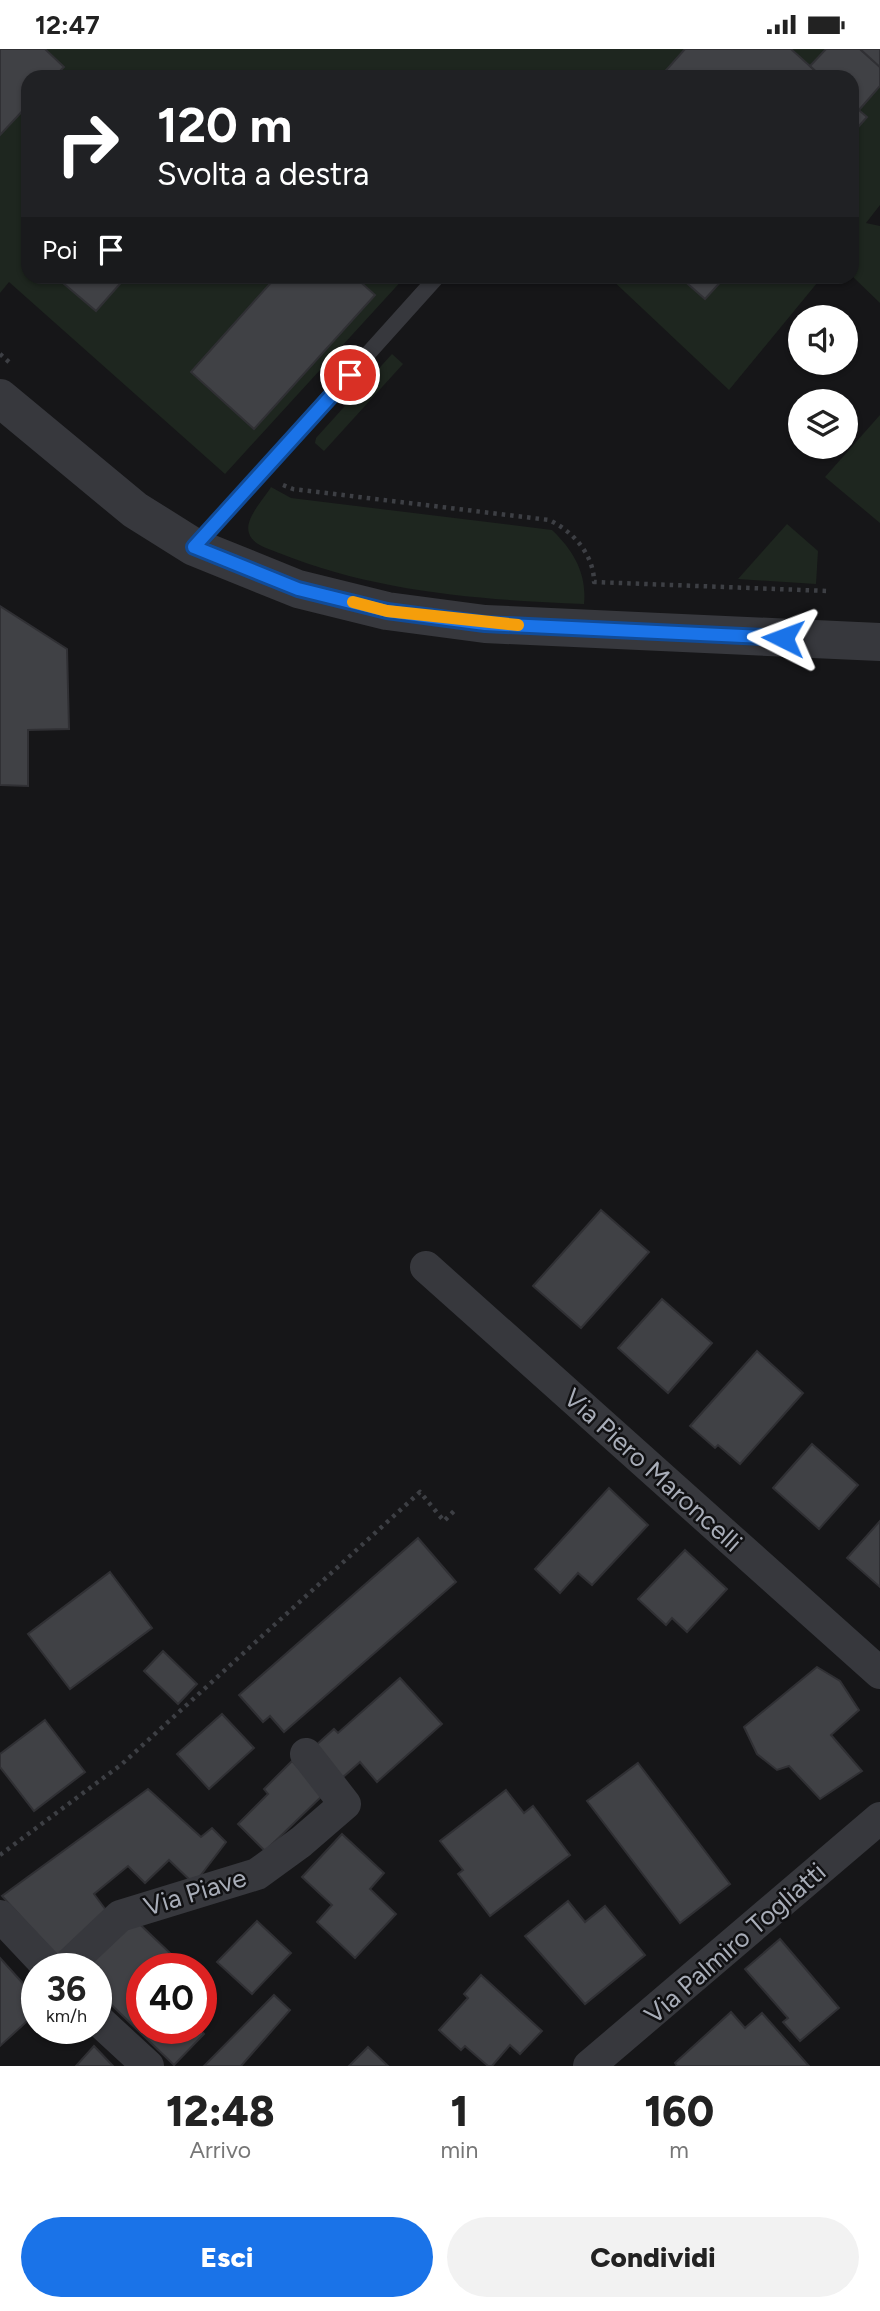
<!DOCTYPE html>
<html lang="it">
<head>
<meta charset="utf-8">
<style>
  body { margin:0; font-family:Figtree,sans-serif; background:#f2f2f2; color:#222; height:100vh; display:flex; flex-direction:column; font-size:26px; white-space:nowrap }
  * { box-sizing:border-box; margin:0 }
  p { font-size:23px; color:#767676 }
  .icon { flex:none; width:38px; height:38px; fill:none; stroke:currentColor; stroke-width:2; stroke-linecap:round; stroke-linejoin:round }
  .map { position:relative; height:2017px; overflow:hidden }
  .side { display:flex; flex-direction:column; background:#fff; flex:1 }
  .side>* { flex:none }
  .top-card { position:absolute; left:21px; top:21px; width:838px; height:214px; border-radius:21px; box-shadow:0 2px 5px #0004; background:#202124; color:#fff; overflow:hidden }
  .tools { position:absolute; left:788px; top:256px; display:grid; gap:14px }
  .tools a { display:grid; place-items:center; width:70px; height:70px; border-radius:50%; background:#fff; box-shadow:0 2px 5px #0004; font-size:35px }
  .speed { position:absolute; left:21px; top:1904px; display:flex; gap:14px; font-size:35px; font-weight:700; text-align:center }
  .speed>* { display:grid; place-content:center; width:91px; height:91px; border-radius:50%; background:#fff; box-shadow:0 2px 5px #0004; line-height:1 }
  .speed small { font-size:18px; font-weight:400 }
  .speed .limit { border:10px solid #d22; background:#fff; color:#111 }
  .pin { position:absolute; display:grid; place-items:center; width:60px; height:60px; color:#fff; margin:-30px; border:4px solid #fff; border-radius:50%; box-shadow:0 2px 7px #0007 }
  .me { position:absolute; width:77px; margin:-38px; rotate:273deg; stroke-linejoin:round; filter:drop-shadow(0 0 5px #0008) }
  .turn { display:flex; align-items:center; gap:24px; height:147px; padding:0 21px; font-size:32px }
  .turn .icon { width:91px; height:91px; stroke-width:2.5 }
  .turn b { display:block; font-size:49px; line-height:60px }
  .then { display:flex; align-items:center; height:66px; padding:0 21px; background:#0003; gap:14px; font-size:26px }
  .eta { display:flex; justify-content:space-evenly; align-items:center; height:119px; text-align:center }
  .eta b { font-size:42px; font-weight:800; line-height:49px }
  .action { display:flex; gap:14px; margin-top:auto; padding:14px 21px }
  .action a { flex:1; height:80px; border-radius:42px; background:#1a73e8; color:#fff; font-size:28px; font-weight:800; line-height:80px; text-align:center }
  .action a+a { background:#f2f2f2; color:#222 }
  .status { display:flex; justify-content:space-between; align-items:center; height:49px; padding:0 35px; background:#fff; direction:ltr }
  .status svg { height:19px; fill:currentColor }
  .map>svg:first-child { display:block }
  .green { fill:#1e261f }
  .building { fill:#404145; stroke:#303034; stroke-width:2 }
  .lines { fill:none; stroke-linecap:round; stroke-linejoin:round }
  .path { stroke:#3d3f44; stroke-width:4.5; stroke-dasharray:3.5 5; stroke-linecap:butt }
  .service { stroke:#37383d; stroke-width:16 }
  .minor { stroke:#37383d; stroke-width:32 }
  .tertiary { stroke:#37383d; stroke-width:38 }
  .route-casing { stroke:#114b97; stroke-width:18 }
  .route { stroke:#1a73e8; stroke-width:12 }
  .slow { stroke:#f59e0b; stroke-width:12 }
  .labels { text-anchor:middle; stroke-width:5; stroke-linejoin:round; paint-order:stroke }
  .street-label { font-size:26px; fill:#a8adb8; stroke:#111113 }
</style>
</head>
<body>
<div class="status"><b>12:47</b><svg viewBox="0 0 49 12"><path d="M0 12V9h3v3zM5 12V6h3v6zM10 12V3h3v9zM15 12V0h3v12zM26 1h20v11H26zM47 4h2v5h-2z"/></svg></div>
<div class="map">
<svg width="880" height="2017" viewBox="0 0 880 2017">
  <rect width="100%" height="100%" fill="#161618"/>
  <!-- green -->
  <g class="green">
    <polygon points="0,0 880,0 880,156 866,174 880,177 880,254 852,227 852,28 28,28 28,228 405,228 225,425 9,233 0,244"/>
    <polygon points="609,228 822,228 729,341"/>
    <polygon points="392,305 403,315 324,402 315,394 316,389"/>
    <polygon points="880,366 880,474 825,428"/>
    <path d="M271,438L291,449L552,481C574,502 587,525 584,555C482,551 375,543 279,504C270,500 252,496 249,484C244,470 264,450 271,438Z"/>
    <polygon points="787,475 818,502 816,535 738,530"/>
  </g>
  <!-- building -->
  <g class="building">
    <polygon points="0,0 45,0 64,18 54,28 28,28 28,56 0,86"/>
    <polygon points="685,0 791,0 822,28 660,28"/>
    <polygon points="826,0 860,0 880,18 880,37 859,61 852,55 852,28 822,28 810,17"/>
    <polygon points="860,0 880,0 880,18"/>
    <polygon points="852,55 867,68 852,85"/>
    <polygon points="56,228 126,228 96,262"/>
    <polygon points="276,228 355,228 375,246 254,380 191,323"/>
    <polygon points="680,228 725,228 705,250"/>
    <polygon points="0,557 67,600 69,680 28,681 28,737 0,736"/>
    <polygon points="601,1161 649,1203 581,1279 533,1237"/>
    <polygon points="662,1250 712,1294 668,1344 618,1299"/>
    <polygon points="757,1302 803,1344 740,1415 718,1396 715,1399 690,1377"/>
    <polygon points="812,1395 858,1436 819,1480 773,1439"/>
    <polygon points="609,1439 648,1476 592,1536 578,1524 560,1544 535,1520"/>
    <polygon points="880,1472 880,1538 847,1509"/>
    <polygon points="418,1489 456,1533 284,1683 270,1667 263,1673 239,1646"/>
    <polygon points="685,1501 727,1540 687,1583 672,1569 666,1576 638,1550"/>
    <polygon points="110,1523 152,1579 70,1640 28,1585"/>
    <polygon points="163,1602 197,1635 178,1655 144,1622"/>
    <polygon points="817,1618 840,1632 859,1661 831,1686 862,1722 820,1750 789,1717 777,1721 757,1705 744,1678"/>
    <polygon points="400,1629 442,1675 377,1733 360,1713 342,1729 314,1698 334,1680 338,1684"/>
    <polygon points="222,1665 254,1699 209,1740 177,1705"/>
    <polygon points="45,1671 85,1723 34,1762 0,1718 0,1705"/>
    <polygon points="292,1712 324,1745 265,1802 238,1775 268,1745 264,1740"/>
    <polygon points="638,1714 730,1835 680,1874 587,1752"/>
    <polygon points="148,1740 201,1788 212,1779 226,1793 194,1835 169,1811 145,1834 128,1817 94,1845 111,1868 61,1912 2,1847"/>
    <polygon points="506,1741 524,1764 533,1757 570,1806 490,1867 458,1825 463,1821 440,1792"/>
    <polygon points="342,1785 384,1824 370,1840 396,1865 355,1909 317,1873 332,1856 302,1828"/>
    <polygon points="568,1852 585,1873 605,1857 645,1906 585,1955 525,1887"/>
    <polygon points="129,1865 171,1905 157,1920 142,1920 142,1979 199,1979 204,1985 174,2016 96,1941 96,1920 76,1920"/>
    <polygon points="257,1872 291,1904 252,1945 217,1913"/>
    <polygon points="780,1890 839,1959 800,1992 783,1973 788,1969 745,1920"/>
    <polygon points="0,1909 37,1950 37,1963 0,1997"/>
    <polygon points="481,1926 542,1982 520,2005 510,1996 492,2017 488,2017 465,1997 461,2001 439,1981 468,1949 464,1945"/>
    <polygon points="274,1946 290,1961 241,2017 204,2017"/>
    <polygon points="731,1963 745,1979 762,1964 809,2017 677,2017 675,2014"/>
    <polygon points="94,1997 113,2017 76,2017"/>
    <polygon points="368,1998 388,2017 349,2017"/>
  </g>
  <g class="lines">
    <!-- path -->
    <g class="path">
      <polyline points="0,305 10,314"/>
      <path d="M283,436L293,440L549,471C573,482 594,506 594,533L828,542"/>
      <polyline points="0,1806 122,1715 420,1443 444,1472 456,1460"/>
    </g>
    <!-- service -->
    <polyline class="service" points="195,497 437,228"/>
    <!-- minor -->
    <g class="minor">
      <polyline points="426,1218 880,1624"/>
      <polyline points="0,1867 50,1920"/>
      <polyline points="64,1920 120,1867 257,1825 301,1793 345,1755 306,1705"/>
      <polyline points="96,1969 148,2017"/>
      <polyline points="589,2017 880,1769"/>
    </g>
    <!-- tertiary -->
    <polyline class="tertiary" points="0,349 135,461 194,498 298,540 387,562 485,575 880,593"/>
  </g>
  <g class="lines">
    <defs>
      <polyline id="route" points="350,326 194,498 298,540 387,562 485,575 783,589"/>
    </defs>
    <!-- route casing -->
    <use href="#route" class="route-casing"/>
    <!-- route -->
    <use href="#route" class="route"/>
    <!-- slow -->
    <polyline class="slow" points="353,553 387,562 518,576"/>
  </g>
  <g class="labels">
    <!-- street labels -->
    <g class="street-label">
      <text transform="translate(653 1421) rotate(42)" y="9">Via Piero Maroncelli</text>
      <text transform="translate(195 1843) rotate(-17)" y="9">Via Piave</text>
      <text transform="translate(735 1894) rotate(-41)" y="9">Via Palmiro Togliatti</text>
    </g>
  </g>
</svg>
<div class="tools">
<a><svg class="icon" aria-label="sound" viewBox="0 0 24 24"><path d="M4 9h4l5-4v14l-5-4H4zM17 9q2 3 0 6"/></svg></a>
<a><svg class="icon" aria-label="layers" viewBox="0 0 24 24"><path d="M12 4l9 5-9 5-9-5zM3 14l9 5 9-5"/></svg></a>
</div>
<div class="speed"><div>36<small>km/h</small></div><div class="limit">40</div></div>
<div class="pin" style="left:350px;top:326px;background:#d93025"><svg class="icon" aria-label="arrive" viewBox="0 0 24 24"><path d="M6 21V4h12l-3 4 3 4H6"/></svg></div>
<svg class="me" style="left:783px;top:589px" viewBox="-20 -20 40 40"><path d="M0-17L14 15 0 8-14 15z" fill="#1a73e8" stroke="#fff" stroke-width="4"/></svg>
<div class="top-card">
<div class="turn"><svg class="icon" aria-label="right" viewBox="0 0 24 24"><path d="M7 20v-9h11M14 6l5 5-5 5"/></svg><div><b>120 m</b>Svolta a destra</div></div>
<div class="then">Poi<svg class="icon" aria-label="arrive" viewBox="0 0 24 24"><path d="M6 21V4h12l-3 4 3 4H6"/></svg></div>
</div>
</div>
<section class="side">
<div class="eta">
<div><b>12:48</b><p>Arrivo</p></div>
<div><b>1</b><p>min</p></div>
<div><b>160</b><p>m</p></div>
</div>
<div class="action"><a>Esci</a><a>Condividi</a></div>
</section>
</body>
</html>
